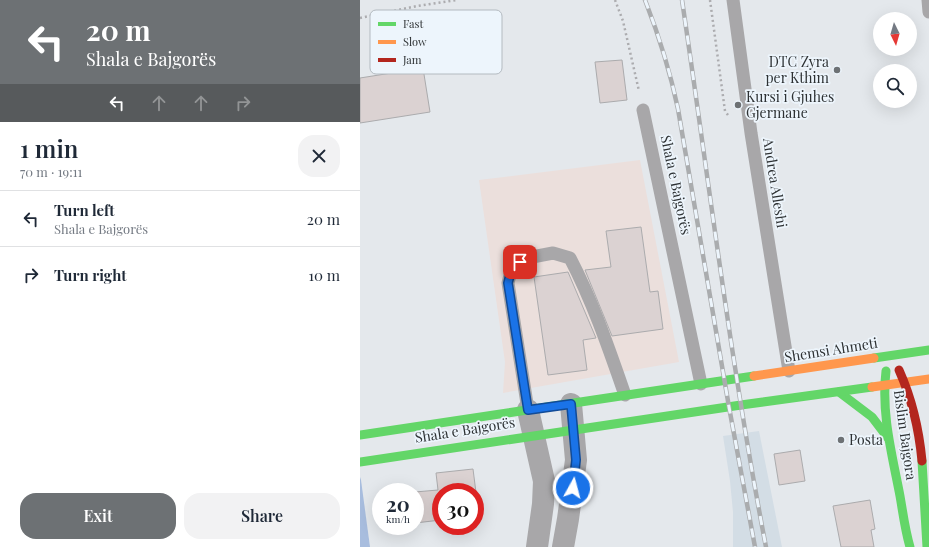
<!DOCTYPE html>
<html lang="en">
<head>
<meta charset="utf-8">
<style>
  body { margin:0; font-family:"Playfair Display",serif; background:#f2f2f3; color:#1f2937; height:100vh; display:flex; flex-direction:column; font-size:15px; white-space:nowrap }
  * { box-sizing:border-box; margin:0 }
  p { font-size:13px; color:#747a83 }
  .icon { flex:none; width:22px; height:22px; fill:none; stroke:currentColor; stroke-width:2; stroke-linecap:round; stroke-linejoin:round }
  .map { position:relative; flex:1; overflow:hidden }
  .sheet { display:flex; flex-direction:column; background:#fff; width:360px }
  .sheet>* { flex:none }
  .hud { background:#6d7174; color:#fff; overflow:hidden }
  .needle { width:26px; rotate:175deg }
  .controls { position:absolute; left:513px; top:12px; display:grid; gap:8px }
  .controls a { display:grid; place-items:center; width:44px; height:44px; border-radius:50%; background:#fff; box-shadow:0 4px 16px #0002; font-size:20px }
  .speed { position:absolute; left:12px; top:483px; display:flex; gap:8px; font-size:20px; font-weight:700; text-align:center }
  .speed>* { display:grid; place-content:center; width:52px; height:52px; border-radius:50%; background:#fff; box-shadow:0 4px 16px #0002; line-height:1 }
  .speed small { font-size:10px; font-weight:400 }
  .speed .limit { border:6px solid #d22; background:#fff; color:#111 }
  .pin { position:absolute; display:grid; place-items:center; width:34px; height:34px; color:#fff; margin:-17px; border-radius:8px; box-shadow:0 2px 6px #0006 }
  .me { position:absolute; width:44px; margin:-22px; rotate:7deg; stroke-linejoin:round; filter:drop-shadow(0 0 3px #0008) }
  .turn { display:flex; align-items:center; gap:14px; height:84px; padding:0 20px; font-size:18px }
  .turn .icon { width:52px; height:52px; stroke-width:2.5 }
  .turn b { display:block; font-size:28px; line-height:34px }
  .lanes { display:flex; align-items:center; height:38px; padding:0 20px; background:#0003; justify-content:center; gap:20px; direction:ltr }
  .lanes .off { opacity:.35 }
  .round { display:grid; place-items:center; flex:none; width:42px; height:42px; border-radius:16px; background:#f2f2f3 }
  .summary { display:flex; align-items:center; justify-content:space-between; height:68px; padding:0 20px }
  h1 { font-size:24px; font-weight:600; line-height:30px }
  .button { display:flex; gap:8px; margin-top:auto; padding:8px 20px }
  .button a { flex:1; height:46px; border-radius:16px; background:#6d7174; color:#fff; font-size:16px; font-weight:600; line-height:46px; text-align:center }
  .button a+a { background:#f2f2f3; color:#1f2937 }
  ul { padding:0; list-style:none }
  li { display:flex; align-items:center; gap:12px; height:56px; padding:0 20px; border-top:1px solid #e0e1e3 }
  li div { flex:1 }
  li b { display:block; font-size:15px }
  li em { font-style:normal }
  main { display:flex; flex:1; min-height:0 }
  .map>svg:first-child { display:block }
  .commercial { fill:#ebdfdc }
  .built { fill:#d3dde5 }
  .water { fill:#a8bdde }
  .building { fill:#dbd2d2; stroke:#ababad }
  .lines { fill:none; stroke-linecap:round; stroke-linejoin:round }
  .path { stroke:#acacaf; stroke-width:2.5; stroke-dasharray:2 3; stroke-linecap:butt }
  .lane { stroke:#a8a7a9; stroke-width:13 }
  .street { stroke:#a8a7a9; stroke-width:22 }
  .fast { stroke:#63d668; stroke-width:9 }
  .slow { stroke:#ff974d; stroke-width:9 }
  .jam { stroke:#b3261e; stroke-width:9 }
  .rail-casing { stroke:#aaacae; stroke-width:4.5 }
  .rail { stroke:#edf5fc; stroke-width:3; stroke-dasharray:9; stroke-linecap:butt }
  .route-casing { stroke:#114b97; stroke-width:10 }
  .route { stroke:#1a73e8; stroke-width:7 }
  .poi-dot { fill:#6d7174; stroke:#edf5fc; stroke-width:1.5 }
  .labels { text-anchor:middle; stroke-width:3.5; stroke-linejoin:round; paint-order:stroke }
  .poi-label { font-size:14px; fill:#2d3133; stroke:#edf5fc; text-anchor:start }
  .street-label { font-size:14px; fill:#2d3133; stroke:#edf5fc }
  .key { fill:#edf5fc; stroke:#b3bac0; stroke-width:1 }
  .key-label { font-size:11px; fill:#2d3133 }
</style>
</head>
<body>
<main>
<section class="sheet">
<div class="hud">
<div class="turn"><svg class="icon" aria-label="left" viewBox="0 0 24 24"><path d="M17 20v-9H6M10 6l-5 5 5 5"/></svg><div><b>20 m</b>Shala e Bajgorës</div></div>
<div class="lanes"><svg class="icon" aria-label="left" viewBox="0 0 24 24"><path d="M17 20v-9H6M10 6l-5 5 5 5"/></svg><svg class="icon off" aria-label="ahead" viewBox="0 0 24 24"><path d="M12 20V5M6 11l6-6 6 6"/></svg><svg class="icon off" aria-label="ahead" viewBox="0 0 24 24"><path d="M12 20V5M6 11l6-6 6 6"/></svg><svg class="icon off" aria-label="right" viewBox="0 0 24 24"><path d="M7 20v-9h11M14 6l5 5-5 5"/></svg></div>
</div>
<div class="summary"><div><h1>1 min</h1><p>70 m · 19:11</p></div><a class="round"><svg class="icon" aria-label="close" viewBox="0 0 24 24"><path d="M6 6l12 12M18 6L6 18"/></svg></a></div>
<ul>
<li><svg class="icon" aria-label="left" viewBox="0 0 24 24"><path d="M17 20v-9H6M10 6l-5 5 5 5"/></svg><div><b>Turn left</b><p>Shala e Bajgorës</p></div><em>20 m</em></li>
<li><svg class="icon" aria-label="right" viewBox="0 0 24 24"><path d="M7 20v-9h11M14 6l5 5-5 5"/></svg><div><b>Turn right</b></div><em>10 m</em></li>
</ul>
<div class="button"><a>Exit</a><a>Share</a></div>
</section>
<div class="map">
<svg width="569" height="547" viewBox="0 0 569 547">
  <rect width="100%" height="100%" fill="#e4e8ec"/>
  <!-- commercial -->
  <polygon class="commercial" points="280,160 319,362 143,393 145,362 119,180"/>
  <!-- built -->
  <polygon class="built" points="399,431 422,547 373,547 373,512 370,481 363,436"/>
  <!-- water -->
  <polygon class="water" points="0,477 1,480 10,547 0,547"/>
  <!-- building -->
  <g class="building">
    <polygon points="262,60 267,100 240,103 235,62"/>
    <polygon points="63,68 70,112 0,123 0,78"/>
    <polygon points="281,227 290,292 298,291 303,329 252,336 225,270 251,267 246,231"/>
    <polygon points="208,272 236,338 223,340 227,370 188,375 174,277"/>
    <polygon points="440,450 445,481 419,485 414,454"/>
    <polygon points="113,469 119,516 115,516 115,492 81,492 81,520 55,523 55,492 78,490 76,473"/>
    <polygon points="510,500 515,529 511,530 514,547 481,547 473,506"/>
  </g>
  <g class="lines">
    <!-- path -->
    <g class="path">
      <polyline points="255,0 263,21 279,91"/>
      <polyline points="350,0 365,111 368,115"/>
      <polyline points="0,18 57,6 97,0"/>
    </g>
    <!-- lane -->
    <g class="lane">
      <polyline points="373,0 391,133 429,371"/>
      <polyline points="568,0 569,12"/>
      <polyline points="283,110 341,384"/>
      <path d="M168,410L148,283L152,267L167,258L193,253L210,258C233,302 249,349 265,395"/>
    </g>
    <!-- street -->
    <g class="street">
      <polyline points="168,410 184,481 183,504 177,547"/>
      <polyline points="203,547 208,519 216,460 211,404"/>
    </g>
    <!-- fast -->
    <g class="fast">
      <polyline points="514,358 569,350"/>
      <path d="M526,371C521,414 532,454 540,496C543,513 545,530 550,547"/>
      <polyline points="479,392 512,417 528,438"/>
      <polyline points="0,435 394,376"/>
      <polyline points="562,461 567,547"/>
      <polyline points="0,462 381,405 512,387"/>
    </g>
    <!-- slow -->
    <g class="slow">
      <polyline points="394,376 514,358"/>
      <polyline points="512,387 569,379"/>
    </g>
    <!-- jam -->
    <path class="jam" d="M539,370C552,399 559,429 562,461"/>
    <defs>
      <g id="rail">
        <path d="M285,0C299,36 310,71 318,109L369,407L395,547"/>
        <path d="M322,0C349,182 371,366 406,547"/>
      </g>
    </defs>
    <!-- rail casing -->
    <use href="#rail" class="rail-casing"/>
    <!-- rail -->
    <use href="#rail" class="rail"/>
  </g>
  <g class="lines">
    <defs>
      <polyline id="route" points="160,262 152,267 148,283 168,410 211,404 216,460 213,488"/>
    </defs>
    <!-- route casing -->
    <use href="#route" class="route-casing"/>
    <!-- route -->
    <use href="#route" class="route"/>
  </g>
  <!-- markers -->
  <g class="poi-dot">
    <circle cx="477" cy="70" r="4"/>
    <circle cx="378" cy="105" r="4"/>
    <circle cx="481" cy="440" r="4"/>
  </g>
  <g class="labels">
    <!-- poi labels -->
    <g class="poi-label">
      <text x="469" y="67" text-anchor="end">DTC Zyra<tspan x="469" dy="16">per Kthim</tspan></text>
      <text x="386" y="102">Kursi i Gjuhes<tspan x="386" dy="16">Gjermane</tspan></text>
      <text x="489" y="445">Posta</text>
    </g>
    <!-- street labels -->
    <g class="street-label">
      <text transform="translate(415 183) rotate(81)" y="5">Andrea Alleshi</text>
      <text transform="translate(316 185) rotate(78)" y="5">Shala e Bajgorës</text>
      <text transform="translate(471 350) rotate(-9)" y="5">Shemsi Ahmeti</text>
      <text transform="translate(105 430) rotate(-9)" y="5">Shala e Bajgorës</text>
      <text transform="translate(545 435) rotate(82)" y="5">Bislim Bajgora</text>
    </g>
  </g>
  <!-- legend -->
  <rect x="10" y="10" width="132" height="64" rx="6" class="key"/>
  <rect x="18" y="22" width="18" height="4" fill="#63d668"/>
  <rect x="18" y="40" width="18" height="4" fill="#ff974d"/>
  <rect x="18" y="58" width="18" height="4" fill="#b3261e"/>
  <g class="key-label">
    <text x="43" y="28">Fast</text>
    <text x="43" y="46">Slow</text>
    <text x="43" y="64">Jam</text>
  </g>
</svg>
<div class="controls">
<a><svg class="needle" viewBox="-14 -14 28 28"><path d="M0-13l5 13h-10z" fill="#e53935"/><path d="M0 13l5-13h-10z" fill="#747a83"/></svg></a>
<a><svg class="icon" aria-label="search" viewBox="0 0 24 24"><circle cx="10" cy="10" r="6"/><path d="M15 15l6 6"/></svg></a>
</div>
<div class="speed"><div>20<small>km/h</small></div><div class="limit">30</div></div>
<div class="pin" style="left:160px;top:262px;background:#d93025"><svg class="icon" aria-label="arrive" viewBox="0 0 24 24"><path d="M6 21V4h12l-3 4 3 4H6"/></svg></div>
<svg class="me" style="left:213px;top:488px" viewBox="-20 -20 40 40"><circle r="17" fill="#1a73e8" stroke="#fff" stroke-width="3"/><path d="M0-11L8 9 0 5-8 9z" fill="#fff"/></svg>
</div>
</main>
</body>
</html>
